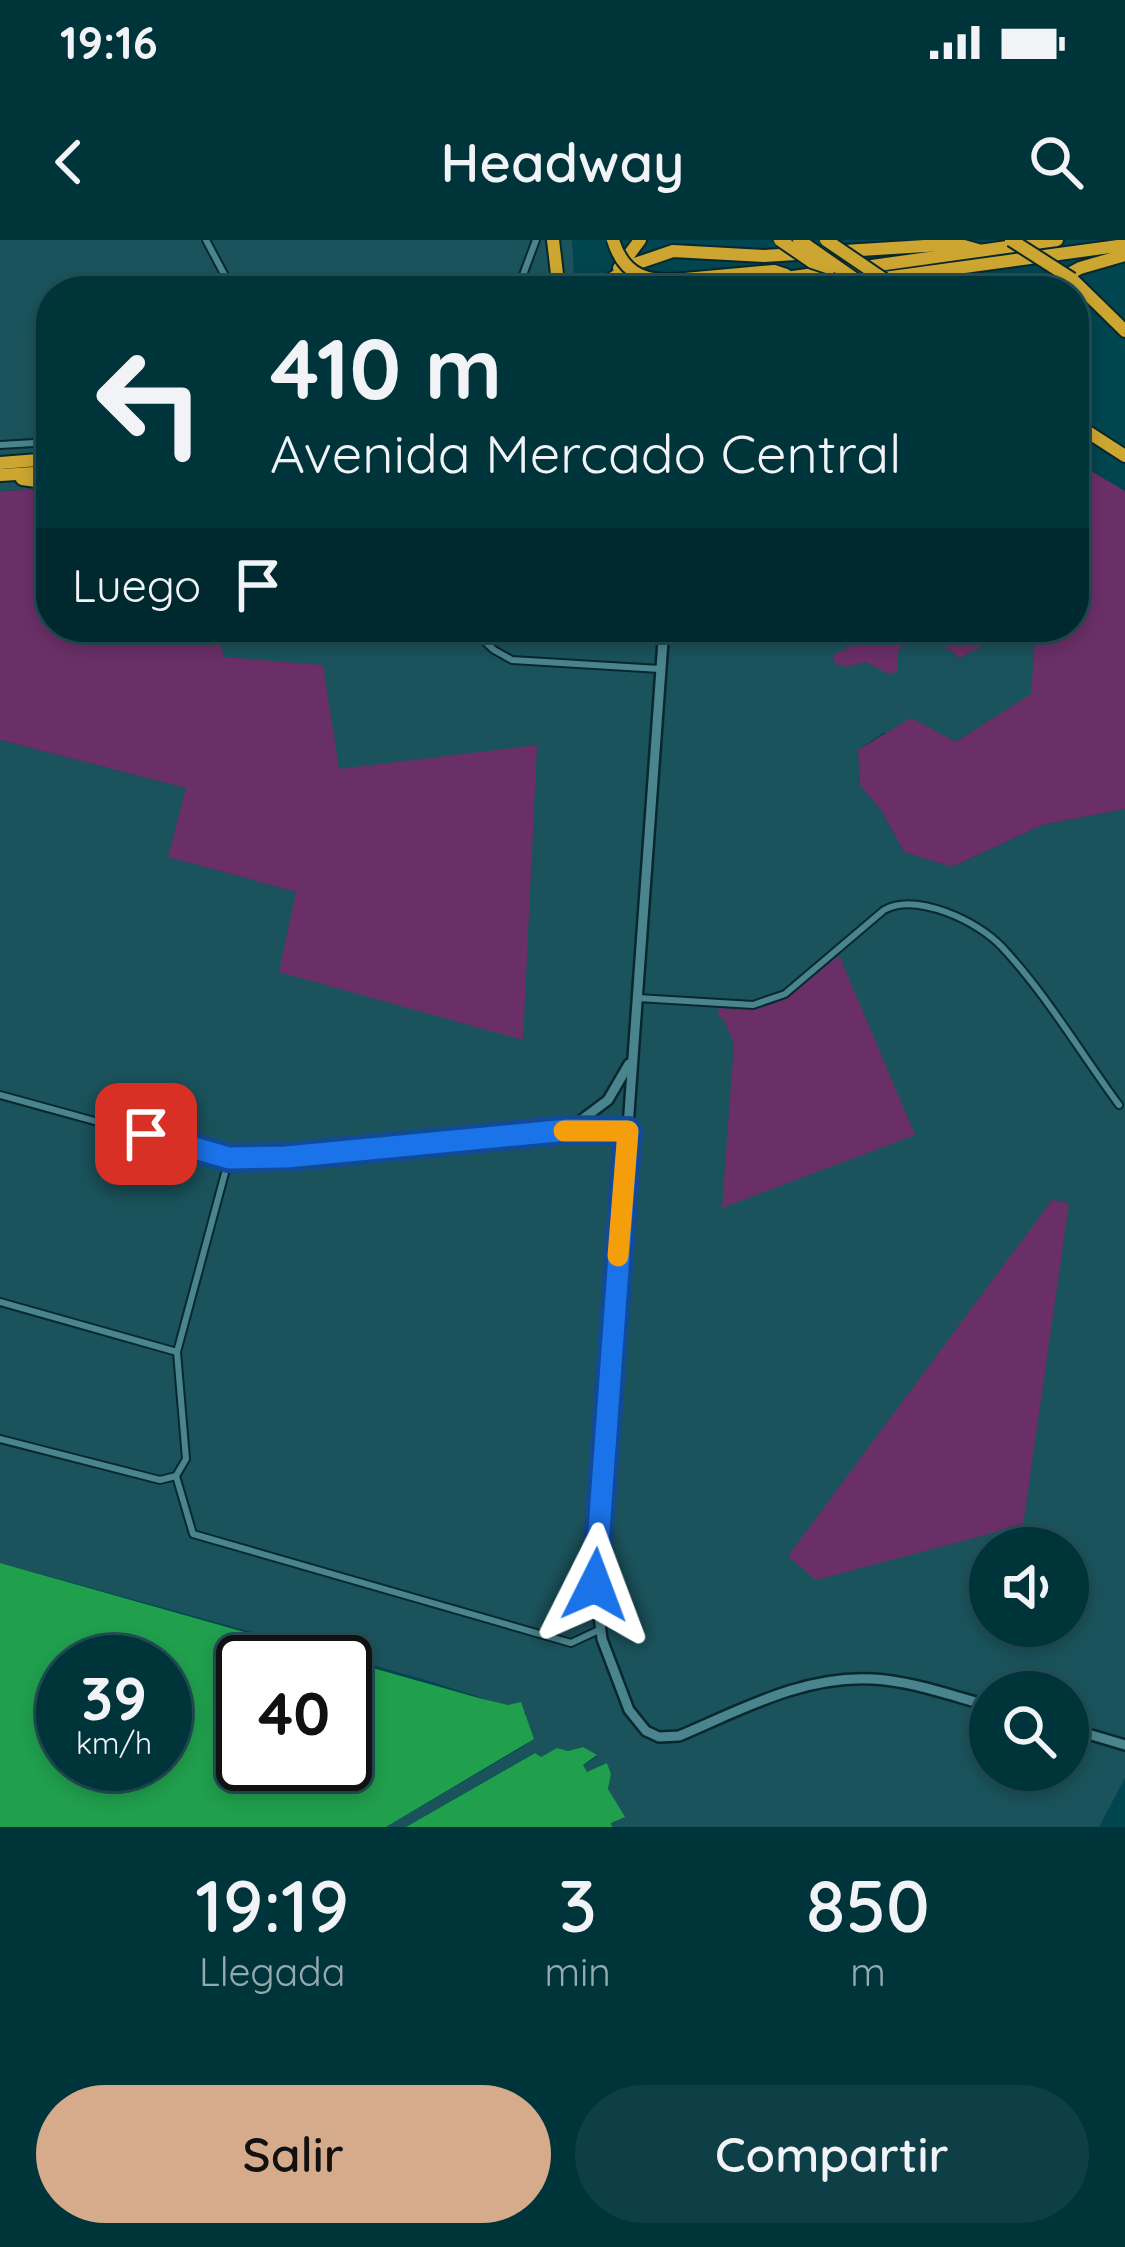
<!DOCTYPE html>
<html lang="es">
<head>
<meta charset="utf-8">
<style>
  body { margin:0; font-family:Quicksand,sans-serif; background:#0e3f46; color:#f1f3f6; height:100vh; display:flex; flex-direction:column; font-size:45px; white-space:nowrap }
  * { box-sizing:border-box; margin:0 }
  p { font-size:39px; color:#95aaaf }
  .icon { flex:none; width:66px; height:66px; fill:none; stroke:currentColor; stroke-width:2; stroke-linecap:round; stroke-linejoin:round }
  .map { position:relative; height:1587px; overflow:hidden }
  .details { display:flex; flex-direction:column; background:#00343b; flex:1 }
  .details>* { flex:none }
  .top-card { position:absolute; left:36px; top:36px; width:1053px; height:366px; border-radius:48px; box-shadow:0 6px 18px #0003,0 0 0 3px #224f55; background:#00343b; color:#f1f3f6; overflow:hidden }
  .tools { position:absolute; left:969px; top:1287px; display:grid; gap:24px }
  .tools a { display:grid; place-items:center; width:120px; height:120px; border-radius:50%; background:#00343b; box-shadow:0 6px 18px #0003,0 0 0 3px #224f55; font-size:60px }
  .speed { position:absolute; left:36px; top:1395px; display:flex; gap:24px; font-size:60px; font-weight:700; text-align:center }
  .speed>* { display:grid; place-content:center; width:156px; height:156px; border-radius:50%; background:#00343b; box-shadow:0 6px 18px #0003,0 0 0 3px #224f55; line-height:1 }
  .speed small { font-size:30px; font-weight:400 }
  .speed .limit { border:6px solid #111; border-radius:18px; background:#fff; color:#111 }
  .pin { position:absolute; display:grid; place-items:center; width:102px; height:102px; color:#fff; margin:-51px; border-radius:24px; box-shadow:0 6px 18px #0006 }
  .me { position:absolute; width:132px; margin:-66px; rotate:3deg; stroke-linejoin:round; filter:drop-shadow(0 0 9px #0008) }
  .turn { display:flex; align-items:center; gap:42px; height:252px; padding:0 36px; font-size:54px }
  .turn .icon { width:156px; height:156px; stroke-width:2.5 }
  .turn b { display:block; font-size:84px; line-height:102px }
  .then { display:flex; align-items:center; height:114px; padding:0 36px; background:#0003; gap:24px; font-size:45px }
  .eta { display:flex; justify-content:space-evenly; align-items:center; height:204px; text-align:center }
  .eta b { font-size:72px; font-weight:600; line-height:84px }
  .primary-button { display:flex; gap:24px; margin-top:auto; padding:24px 36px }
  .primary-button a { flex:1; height:138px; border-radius:72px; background:#d6ab8b; color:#111; font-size:48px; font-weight:600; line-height:138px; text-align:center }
  .primary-button a+a { background:#0e3f46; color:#f1f3f6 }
  .status { display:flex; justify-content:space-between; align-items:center; height:84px; padding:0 60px; background:#00343b; direction:ltr }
  .status svg { height:33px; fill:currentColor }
  header { display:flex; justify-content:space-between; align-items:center; height:156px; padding:0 36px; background:#00343b; font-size:54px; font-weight:600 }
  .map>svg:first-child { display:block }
  .built { fill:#1b535c; fill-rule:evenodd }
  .green { fill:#6a2f67 }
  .water { fill:#209f4d; fill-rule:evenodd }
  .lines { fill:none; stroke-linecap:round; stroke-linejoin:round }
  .street-casing { stroke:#08282d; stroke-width:10 }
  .secondary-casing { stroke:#08282d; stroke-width:14 }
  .highway-casing { stroke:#08282d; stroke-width:16 }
  .street { stroke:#4a858f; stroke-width:6 }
  .secondary { stroke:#4a858f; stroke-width:9 }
  .highway { stroke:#cda631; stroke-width:12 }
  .highway-bridge-casing { stroke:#08282d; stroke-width:16; stroke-linecap:butt }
  .highway-bridge { stroke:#cda631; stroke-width:12 }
  .route-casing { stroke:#114b97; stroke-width:30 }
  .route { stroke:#1a73e8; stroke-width:21 }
  .slow { stroke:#f59e0b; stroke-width:21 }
</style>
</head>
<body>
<div class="status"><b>19:16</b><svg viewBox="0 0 49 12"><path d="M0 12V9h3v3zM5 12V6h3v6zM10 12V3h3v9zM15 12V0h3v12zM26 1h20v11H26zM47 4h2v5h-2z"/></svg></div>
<header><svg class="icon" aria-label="back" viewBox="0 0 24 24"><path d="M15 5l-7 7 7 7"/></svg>Headway<svg class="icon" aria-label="search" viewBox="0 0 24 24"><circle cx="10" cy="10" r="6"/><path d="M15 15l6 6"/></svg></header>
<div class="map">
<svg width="1125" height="1587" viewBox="0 0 1125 1587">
  <rect width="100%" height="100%" fill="#00454f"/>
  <!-- built -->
  <g class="built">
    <polygon points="0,0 572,0 575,51 51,51 51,249 0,251"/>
    <polygon points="97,387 204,387 97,406"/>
    <path d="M215,387H889L847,427L864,422L897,431V413L910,396L929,395L960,418L1011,390L1035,397L1032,454L956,502L883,493L858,510L860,545L881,570L904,612L952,627L1042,585L1125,569V1538L1099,1587H612L611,1583L624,1577L608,1549L611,1534L607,1523L588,1533L582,1526L597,1517L582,1507L568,1511L557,1508L541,1517L534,1513L406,1587H386L524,1506L534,1497L526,1485V1472L426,1440L0,1323V500L186,548L169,617L296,652L339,530L224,417ZM990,1308H1068V1386H990ZM990,1452H1068V1530H990Z"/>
  </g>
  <!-- green -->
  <g class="green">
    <polygon points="1074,221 1125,251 1125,569 1042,585 952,627 904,612 881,570 860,545 858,510 911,478 956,502 1031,454 1035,397 1011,390 960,418 929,395 910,396 897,413 897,432 889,434 865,422 847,427 835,424 833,415 889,387 1074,387"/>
    <polygon points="51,249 51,387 97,387 98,405 215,387 224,417 323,425 339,529 537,505 523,800 279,732 296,652 168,617 186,548 0,500 0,251"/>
    <path d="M839,715L915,895L722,968L734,804L725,782L718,775L719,768C779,772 796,751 839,715Z"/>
    <polygon points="1052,960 1069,963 1023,1285 816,1340 788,1316"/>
  </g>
  <!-- water -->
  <g class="water">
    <path d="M0,1323L479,1458L508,1465L521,1462L534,1499L386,1587H0ZM63,1422H165V1524H63ZM243,1422H345V1524H243Z"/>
    <polygon points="583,1507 597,1515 583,1525 587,1532 607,1523 611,1534 608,1549 625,1577 611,1583 612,1587 406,1587 535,1513 541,1517 557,1508 568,1511"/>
  </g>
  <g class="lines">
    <defs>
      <g id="street">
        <polyline points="206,0 233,51"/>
        <polyline points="517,51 536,0"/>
        <polyline points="0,205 51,202"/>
        <polyline points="469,387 494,410 512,420 660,429"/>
        <path d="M638,758L753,765L785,754L884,670C916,652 978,681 1002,707C1046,754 1080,812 1119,865"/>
        <polyline points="0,855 229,918 286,917 568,890 627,891"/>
        <polyline points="0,1062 177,1112"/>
        <polyline points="0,1199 160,1240 176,1236 186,1219 177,1112 229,918"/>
        <polyline points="176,1236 193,1294 571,1403 601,1389"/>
      </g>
      <g id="secondary">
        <path d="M664,387L595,1345L602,1399L629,1470L646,1491L659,1497L679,1496C741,1470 803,1435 873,1439C912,1441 952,1456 990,1466"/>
        <polyline points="568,890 608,860 629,824"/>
        <polyline points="1068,1488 1125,1505"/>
      </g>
      <g id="highway">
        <polyline points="553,0 559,51"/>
        <polyline points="619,28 640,0"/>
        <polyline points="685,39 774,31 786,35"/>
        <polyline points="1072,39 1125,91"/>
        <polyline points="592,51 635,24 673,11 764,16 957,4 978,10"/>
        <polyline points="723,51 793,37 1057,0"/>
        <polyline points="789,51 1125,5"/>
        <polyline points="1038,51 1080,28 1125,15"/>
        <polyline points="1074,183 1125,216"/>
        <polyline points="0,223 51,219"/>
        <polyline points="0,235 51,232"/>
        <polyline points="22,239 51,243"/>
      </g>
    </defs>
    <!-- street casing -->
    <use href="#street" class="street-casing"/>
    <!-- secondary casing -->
    <use href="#secondary" class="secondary-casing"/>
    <!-- highway casing -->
    <use href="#highway" class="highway-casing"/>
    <!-- street -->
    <use href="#street" class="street"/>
    <!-- secondary -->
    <use href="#secondary" class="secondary"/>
    <!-- highway -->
    <use href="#highway" class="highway"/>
    <defs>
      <g id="highway-bridge">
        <path d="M613,0C624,37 649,43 685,39"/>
        <polyline points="780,0 812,22 830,28"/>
        <polyline points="799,0 872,51"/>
        <polyline points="826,0 901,51"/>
        <polyline points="1011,0 1072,39"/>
      </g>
    </defs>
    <!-- highway-bridge casing -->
    <use href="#highway-bridge" class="highway-bridge-casing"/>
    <!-- highway-bridge -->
    <use href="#highway-bridge" class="highway-bridge"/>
  </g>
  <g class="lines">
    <defs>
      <polyline id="route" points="146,894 229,918 286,917 568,890 628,891 595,1345"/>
    </defs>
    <!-- route casing -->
    <use href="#route" class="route-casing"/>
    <!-- route -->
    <use href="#route" class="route"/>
    <!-- slow -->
    <polyline class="slow" points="564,891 628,891 618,1016"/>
  </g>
</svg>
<div class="tools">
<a><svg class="icon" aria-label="sound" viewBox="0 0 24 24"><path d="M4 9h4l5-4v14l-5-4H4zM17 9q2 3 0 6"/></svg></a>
<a><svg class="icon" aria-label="search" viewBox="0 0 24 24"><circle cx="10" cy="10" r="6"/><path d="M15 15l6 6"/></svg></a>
</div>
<div class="speed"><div>39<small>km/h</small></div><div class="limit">40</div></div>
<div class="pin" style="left:146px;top:894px;background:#d93025"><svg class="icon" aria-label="arrive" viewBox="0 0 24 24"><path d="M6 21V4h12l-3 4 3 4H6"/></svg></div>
<svg class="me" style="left:595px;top:1345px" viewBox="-20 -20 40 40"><path d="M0-17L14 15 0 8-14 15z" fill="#1a73e8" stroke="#fff" stroke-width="4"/></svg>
<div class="top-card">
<div class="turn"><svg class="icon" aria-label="left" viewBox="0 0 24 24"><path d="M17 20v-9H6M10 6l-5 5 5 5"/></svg><div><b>410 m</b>Avenida Mercado Central</div></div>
<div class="then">Luego<svg class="icon" aria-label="arrive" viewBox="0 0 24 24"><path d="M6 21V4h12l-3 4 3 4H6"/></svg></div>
</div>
</div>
<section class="details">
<div class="eta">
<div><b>19:19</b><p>Llegada</p></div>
<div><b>3</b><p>min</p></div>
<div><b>850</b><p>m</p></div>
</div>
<div class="primary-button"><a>Salir</a><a>Compartir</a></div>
</section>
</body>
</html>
